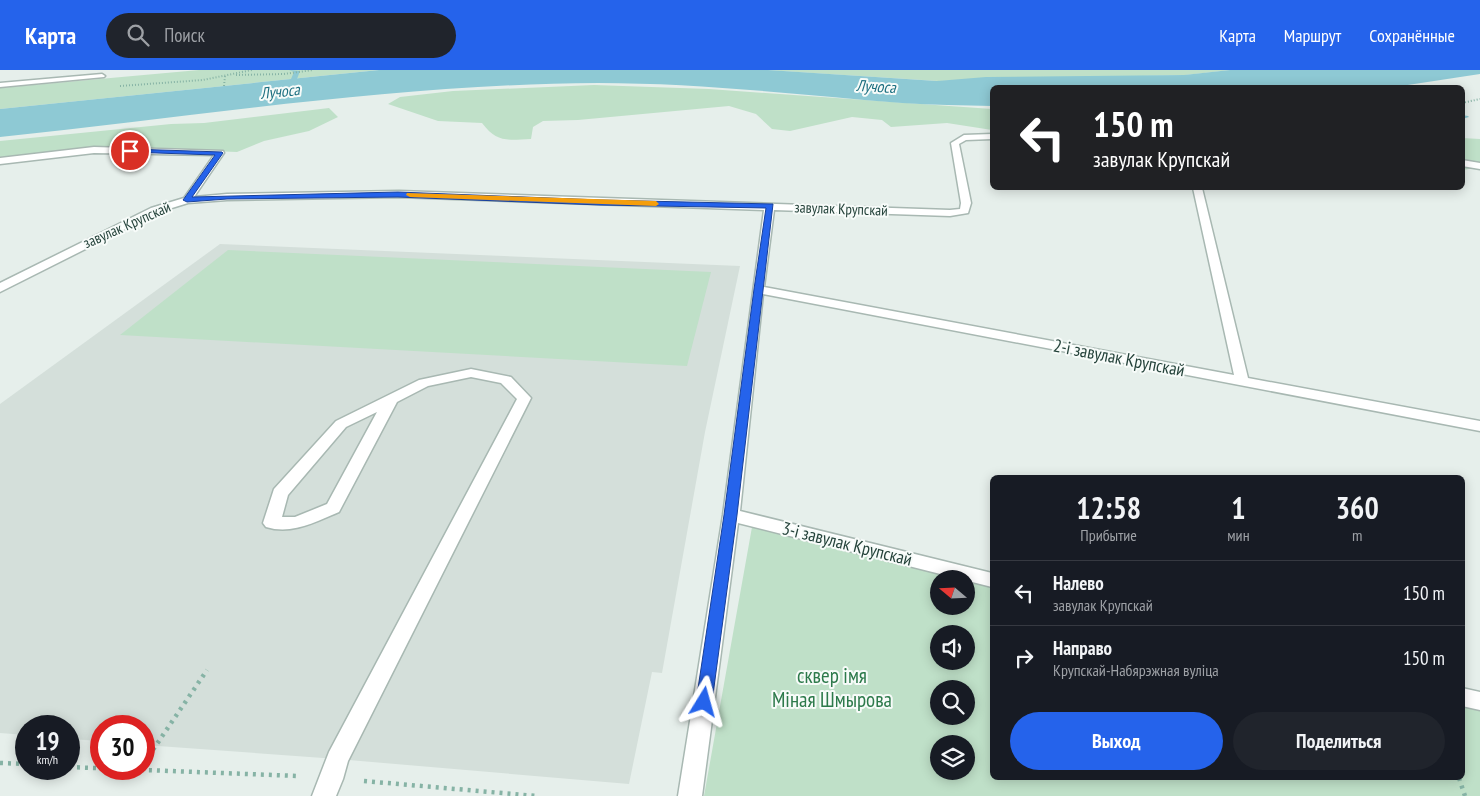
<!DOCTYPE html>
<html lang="ru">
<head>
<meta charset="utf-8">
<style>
  body { margin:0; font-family:"PT Sans Narrow",sans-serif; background:#20242c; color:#f1f3f6; height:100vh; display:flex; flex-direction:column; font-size:19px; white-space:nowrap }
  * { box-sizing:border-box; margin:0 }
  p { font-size:16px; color:#9ea1a6 }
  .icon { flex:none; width:28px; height:28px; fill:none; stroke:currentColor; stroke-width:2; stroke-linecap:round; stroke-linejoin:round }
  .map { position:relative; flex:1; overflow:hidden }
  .drawer { position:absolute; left:990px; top:405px; width:475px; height:305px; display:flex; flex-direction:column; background:#171b24; border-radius:8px; box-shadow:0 2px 12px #0003 }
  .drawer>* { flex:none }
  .guide { position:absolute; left:990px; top:15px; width:475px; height:105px; border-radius:8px; box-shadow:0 2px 12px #0003; background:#202124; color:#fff; overflow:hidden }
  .needle { width:32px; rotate:289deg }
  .fabs { position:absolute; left:930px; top:500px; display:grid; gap:10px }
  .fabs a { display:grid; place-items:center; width:45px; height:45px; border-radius:50%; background:#171b24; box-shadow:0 2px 12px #0003; font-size:25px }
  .speed { position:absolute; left:15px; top:645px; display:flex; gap:10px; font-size:25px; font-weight:700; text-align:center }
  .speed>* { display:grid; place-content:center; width:65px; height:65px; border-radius:50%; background:#171b24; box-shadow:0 2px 12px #0003; line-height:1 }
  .speed small { font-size:12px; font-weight:400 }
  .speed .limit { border:8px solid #d22; background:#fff; color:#111 }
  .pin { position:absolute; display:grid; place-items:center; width:42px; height:42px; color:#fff; margin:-21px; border:2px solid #fff; border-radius:50%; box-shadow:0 1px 5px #0007 }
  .me { position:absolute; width:55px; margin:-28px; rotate:8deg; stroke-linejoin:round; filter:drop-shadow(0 0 4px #0008) }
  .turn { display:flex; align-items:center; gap:18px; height:105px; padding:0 20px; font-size:22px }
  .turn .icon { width:65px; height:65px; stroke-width:2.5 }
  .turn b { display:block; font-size:35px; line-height:42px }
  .eta { display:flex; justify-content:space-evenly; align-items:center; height:85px; text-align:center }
  .eta b { font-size:30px; font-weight:700; line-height:35px }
  .primary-button { display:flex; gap:10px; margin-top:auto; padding:10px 20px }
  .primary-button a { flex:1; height:58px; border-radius:30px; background:#2563eb; color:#fff; font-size:20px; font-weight:700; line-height:58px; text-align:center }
  .primary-button a+a { background:#20242c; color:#f1f3f6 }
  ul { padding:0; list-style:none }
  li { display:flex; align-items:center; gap:15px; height:65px; padding:0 20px; border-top:1px solid #363941 }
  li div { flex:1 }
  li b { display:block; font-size:19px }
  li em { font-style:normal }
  header { display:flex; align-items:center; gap:30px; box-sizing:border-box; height:70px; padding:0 25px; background:#2563eb; color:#fff }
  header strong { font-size:24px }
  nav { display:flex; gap:28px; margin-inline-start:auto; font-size:18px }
  .search { width:350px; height:45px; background:#20242c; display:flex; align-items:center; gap:12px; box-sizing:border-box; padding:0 18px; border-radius:28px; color:#9ea1a6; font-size:19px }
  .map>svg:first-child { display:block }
  .built { fill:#d4dfda }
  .green { fill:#bfe0c8; fill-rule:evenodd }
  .water { fill:#8ec9d4 }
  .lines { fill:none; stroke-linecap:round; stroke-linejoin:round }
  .stream { fill:#8ec9d4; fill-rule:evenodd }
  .lane-casing { stroke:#a8b8b2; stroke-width:3 }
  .street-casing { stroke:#a8b8b2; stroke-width:3 }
  .path-far1 { stroke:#86b3a5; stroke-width:2; stroke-dasharray:1 2; stroke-linecap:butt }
  .path { stroke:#86b3a5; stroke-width:4.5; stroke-dasharray:3 5; stroke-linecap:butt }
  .lane { fill:#fff; fill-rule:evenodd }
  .street { fill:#fff; fill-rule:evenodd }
  .route { fill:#2563eb; stroke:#184099 }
  .slow { fill:#f59e0b }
  .labels { text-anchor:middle; stroke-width:4; stroke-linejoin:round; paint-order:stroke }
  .far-street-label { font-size:15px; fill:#24423a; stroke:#f7fbf9 }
  .far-water-label { font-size:16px; font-style:italic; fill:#1c6f80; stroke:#f7fbf9 }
  .street-label { font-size:18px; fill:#24423a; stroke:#f7fbf9 }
  .near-park-label { font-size:21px; fill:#2d7a4b; stroke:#f7fbf9 }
</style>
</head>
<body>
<header>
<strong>Карта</strong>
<div class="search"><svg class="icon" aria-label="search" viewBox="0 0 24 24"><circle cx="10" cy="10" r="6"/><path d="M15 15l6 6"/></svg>Поиск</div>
<nav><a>Карта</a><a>Маршрут</a><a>Сохранённые</a></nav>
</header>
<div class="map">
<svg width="1480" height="726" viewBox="0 0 1480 726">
  <rect width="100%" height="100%" fill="#e6efeb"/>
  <!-- built -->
  <polygon class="built" points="220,174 740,196 705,362 662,603 652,602 629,714 337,689 144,675 144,656 101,656 101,671 69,669 69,656 26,656 26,665 0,663 0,334"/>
  <!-- green -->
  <g class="green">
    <polygon points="199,0 379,0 0,39 0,18"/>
    <polygon points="766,0 1231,0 1185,5 938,11"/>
    <path d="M594,15L709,19L992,39V60L947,53L891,57L882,50L852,47L790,61L772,59L756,44L729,36L578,50L543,51L533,57L531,69C508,70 497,73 482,53L438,51L388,34L400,27L453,21Z"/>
    <polygon points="329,38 338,47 309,61 264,71 237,82 103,77 0,87 0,71 171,54 204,53"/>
    <polygon points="1462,68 1480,69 1480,97 1463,100"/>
    <polygon points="228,180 711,202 687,296 120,265"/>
    <path d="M752,457L958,509H939V536H966V511L992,517V708H1462L1463,636L1480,641V726H704ZM939,564H966V591H939ZM939,619H966V646H939ZM939,674H966V701H939Z"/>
  </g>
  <!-- water -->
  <path class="water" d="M379,0H768L937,11L986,7L1184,5L1230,0H1480V4L1388,18H992V36C963,35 932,35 902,33C801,25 700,13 598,13C398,14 199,46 0,67V39Z"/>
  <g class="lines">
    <!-- stream -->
    <g class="stream">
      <polygon points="289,0 300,1 297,9 302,19 298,19 291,9 294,2"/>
      <polygon points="1462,45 1468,46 1469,47 1462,49"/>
    </g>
    <defs>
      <path id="lane" d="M471,299L511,307L531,328L348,691L343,709L336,726H312L329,682L517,329L501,313L471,307L428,316L397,332L339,442C315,452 292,465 266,457L263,453L274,419L336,351L419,310ZM377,342L327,434L295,447H282L288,425L346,357Z"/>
      <g id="street">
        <polygon points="102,4 105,6 104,7 0,17 0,13"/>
        <polygon points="992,64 992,69 966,70 959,74 971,133 968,143 950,146 774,140 764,217 1234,305 1193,118 1202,118 1248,308 1480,351 1480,361 763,224 740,441 992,503 992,517 738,453 702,726 678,726 723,445 764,140 399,127 227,130 188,133 159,142 0,222 0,213 151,138 184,128 214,85 94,83 0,94 0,88 94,77 223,81 224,83 194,127 227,124 399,121 950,140 960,139 961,133 951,73 964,65"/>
        <polygon points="1462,90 1480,93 1480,99 1462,96"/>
        <polygon points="1462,618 1480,622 1480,640 1462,636"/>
      </g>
    </defs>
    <!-- lane casing -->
    <use href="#lane" class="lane-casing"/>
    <!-- street casing -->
    <use href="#street" class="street-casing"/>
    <!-- path-far1 -->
    <g class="path-far1">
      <polyline points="236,5 284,4 313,0"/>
      <polyline points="120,16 203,10 252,0"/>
      <polyline points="224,16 225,6"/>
      <polyline points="1462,33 1480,29"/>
    </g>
    <!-- path -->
    <g class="path">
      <polyline points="0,693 26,694"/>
      <polyline points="144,693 207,600"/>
      <polyline points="69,697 298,706"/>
      <polyline points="1459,708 1465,726"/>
      <polyline points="364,711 536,726"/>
    </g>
    <!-- lane -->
    <use href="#lane" class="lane"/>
    <!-- street -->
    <use href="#street" class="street"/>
  </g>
  <!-- route -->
  <polygon class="route" points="130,79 222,82 223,83 192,127 398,122 600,130 773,134 737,445 712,632 709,637 704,639 698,637 696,632 724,445 754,219 766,138 600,135 398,127 227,129 187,132 183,130 215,85 128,82 128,80"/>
  <!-- slow -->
  <polygon class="slow" points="407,123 656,131 659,134 656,136 410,127 406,125"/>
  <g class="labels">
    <!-- far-street labels -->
    <g class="far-street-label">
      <text transform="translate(841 139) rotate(2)" y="5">завулак Крупскай</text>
      <text transform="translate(127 155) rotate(-24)" y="5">завулак Крупскай</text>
    </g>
    <!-- far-water labels -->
    <g class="far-water-label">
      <text transform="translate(876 16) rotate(3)" y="6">Лучоса</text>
      <text transform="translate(280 21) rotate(-6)" y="6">Лучоса</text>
    </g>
    <!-- street labels -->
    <g class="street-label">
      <text transform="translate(1119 288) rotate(11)" y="6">2-і завулак Крупскай</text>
      <text transform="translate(847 474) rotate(14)" y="6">3-і завулак Крупскай</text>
    </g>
    <!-- near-park labels -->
    <g class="near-park-label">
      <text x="832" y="613">сквер імя<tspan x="832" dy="24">Міная Шмырова</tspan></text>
    </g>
  </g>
</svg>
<div class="fabs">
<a><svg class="needle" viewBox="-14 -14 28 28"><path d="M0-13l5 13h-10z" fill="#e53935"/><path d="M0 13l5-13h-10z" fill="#9ea1a6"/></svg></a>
<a><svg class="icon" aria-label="sound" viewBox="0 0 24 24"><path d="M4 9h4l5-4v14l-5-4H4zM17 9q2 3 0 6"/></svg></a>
<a><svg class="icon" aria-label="search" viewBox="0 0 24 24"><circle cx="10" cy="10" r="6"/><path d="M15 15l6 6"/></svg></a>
<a><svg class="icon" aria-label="layers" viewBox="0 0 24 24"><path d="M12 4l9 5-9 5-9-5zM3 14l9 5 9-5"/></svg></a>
</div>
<div class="speed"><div>19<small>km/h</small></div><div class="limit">30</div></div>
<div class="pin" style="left:130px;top:81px;background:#d93025"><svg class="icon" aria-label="arrive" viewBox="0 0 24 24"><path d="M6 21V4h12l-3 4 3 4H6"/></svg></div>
<svg class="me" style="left:704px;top:632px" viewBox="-20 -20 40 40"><path d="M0-17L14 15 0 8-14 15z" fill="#2563eb" stroke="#fff" stroke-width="4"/></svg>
<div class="guide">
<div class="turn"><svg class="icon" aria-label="left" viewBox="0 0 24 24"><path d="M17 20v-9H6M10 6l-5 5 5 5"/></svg><div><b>150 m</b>завулак Крупскай</div></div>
</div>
<section class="drawer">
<div class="eta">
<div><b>12:58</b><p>Прибытие</p></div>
<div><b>1</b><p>мин</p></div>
<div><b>360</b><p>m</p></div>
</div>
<ul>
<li><svg class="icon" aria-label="left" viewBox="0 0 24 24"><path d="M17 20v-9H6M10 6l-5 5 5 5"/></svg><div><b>Налево</b><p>завулак Крупскай</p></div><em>150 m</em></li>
<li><svg class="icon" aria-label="right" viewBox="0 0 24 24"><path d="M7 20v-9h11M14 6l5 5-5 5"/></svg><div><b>Направо</b><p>Крупскай-Набярэжная вуліца</p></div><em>150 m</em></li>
</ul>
<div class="primary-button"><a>Выход</a><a>Поделиться</a></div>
</section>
</div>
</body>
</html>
